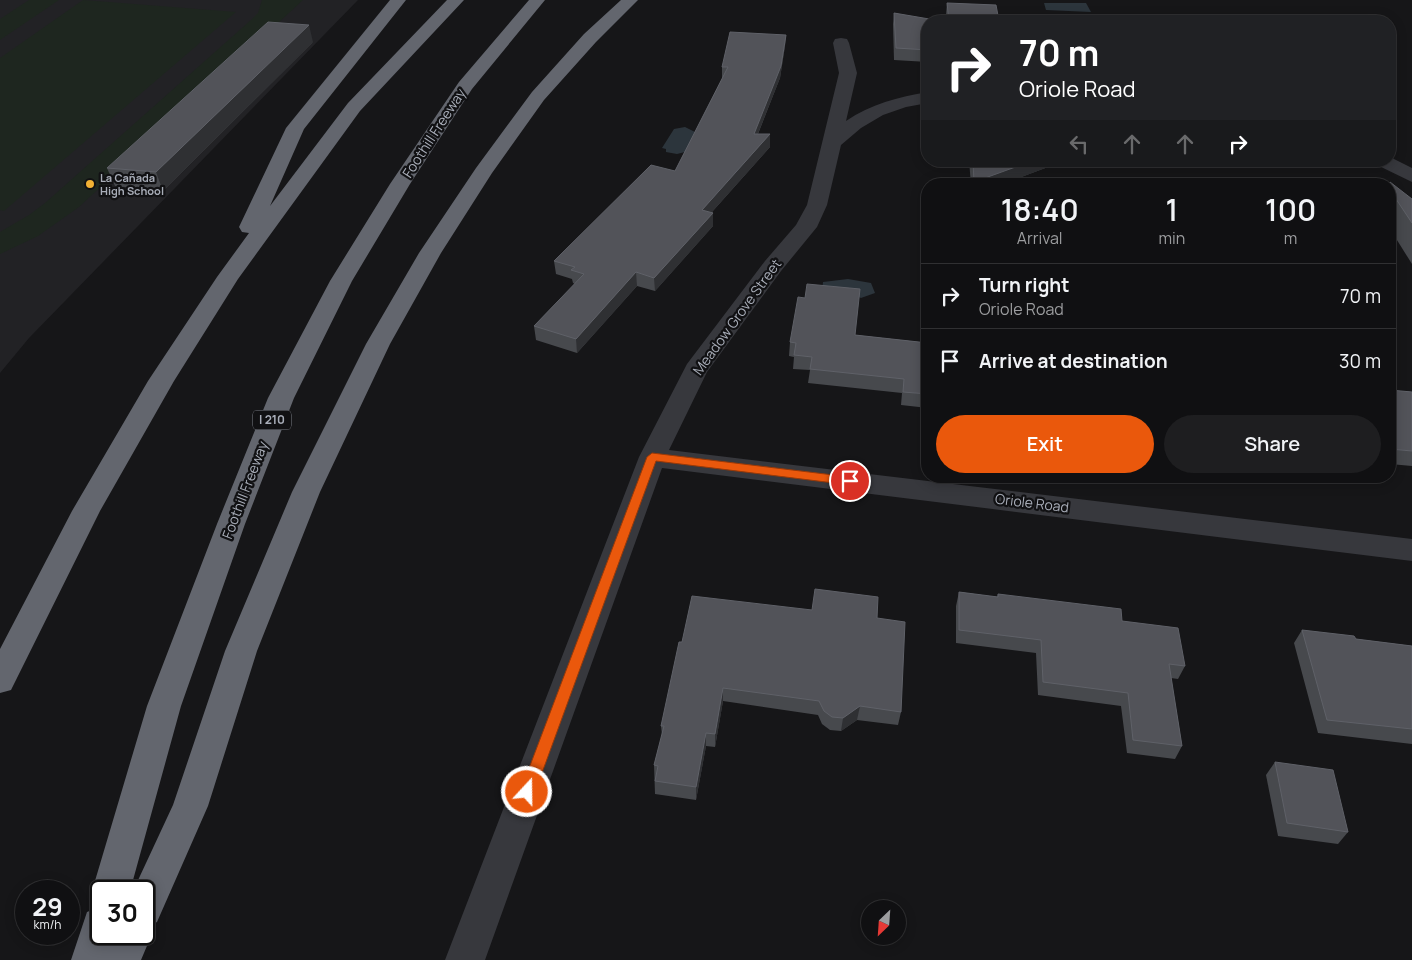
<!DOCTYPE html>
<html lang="en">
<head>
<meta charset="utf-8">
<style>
  body { margin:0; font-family:Manrope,sans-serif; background:#1e1e20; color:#f1f3f6; height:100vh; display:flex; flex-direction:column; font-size:19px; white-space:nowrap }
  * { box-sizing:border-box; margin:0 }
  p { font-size:16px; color:#9c9d9f }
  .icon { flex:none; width:28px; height:28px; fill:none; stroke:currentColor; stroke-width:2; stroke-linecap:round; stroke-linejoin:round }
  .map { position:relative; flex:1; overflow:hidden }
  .panel { position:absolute; left:921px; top:178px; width:475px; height:305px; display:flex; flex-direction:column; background:#101012; border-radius:20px; box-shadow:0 2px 12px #0003,0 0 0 1px #303032 }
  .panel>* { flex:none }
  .guide { position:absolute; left:921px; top:15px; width:475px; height:152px; border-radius:20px; box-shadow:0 2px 12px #0003,0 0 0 1px #303032; background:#202124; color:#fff; overflow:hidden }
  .needle { width:32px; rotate:205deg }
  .tools { position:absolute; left:861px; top:900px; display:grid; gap:10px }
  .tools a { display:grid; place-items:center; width:45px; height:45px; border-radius:50%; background:#101012; box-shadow:0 2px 12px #0003,0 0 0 1px #303032; font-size:25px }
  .speed { position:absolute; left:15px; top:880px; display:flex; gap:10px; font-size:25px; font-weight:700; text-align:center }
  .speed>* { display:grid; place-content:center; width:65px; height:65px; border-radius:50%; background:#101012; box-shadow:0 2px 12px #0003,0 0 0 1px #303032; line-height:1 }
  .speed small { font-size:12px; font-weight:400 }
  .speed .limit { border:2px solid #111; border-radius:8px; background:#fff; color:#111 }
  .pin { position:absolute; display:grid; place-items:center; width:42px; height:42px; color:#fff; margin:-21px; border:2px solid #fff; border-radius:50%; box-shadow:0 1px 5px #0007 }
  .me { position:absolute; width:55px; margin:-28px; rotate:21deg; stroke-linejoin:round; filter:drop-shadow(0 0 4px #0008) }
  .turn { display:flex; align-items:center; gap:18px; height:105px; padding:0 15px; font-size:22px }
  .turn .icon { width:65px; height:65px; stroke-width:2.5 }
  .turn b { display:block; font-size:35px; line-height:42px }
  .lanes { display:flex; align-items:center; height:48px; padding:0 15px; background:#0003; justify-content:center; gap:25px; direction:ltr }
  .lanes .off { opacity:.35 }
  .eta { display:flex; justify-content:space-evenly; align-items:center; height:85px; text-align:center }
  .eta b { font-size:30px; font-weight:600; line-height:35px }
  .cta { display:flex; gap:10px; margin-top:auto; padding:10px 15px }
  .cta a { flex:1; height:58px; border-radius:30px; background:#ea580c; color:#fff; font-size:20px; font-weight:600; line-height:58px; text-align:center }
  .cta a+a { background:#1e1e20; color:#f1f3f6 }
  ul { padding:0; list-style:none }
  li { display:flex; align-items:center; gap:15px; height:65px; padding:0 15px; border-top:1px solid #303032 }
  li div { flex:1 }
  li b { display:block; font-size:19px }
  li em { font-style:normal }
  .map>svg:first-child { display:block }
  .built { fill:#222225 }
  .green { fill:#1e261f }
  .water { fill:#2c353c }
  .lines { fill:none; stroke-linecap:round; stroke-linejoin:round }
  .minor { fill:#37383d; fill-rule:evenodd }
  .highway { fill:#63666e; fill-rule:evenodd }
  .wall { fill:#47494d }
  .shaded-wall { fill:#2f3033 }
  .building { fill:#525359; stroke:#5f6168 }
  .route { fill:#ea580c; stroke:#983908 }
  .poi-dot { fill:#f2b134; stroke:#111113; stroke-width:2 }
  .labels { text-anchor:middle; stroke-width:4.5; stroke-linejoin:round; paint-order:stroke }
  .far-poi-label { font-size:11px; font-weight:bold; fill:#a8adb8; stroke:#111113; text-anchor:start }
  .shield { fill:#111113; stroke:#7b7e86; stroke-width:1 }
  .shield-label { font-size:12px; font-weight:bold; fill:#a8adb8 }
  .street-label { font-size:14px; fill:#a8adb8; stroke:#111113 }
</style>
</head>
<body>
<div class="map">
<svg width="1412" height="960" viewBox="0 0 1412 960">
  <rect width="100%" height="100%" fill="#161618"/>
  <!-- built -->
  <polygon class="built" points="0,0 358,0 29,338 0,373"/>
  <!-- green -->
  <g class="green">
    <polygon points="29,0 59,0 0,40 0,19"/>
    <polygon points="83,0 236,12 4,211 0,210 0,58"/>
    <polygon points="262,0 303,0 79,207 38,236 0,254 0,232 29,215 45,203 251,20 258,13"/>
  </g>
  <!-- water -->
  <g class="water">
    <polygon points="1044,3 1086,3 1091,12 1046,10"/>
    <polygon points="685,127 695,132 685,152 677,154 666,152 666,149 662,148 674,129"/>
    <polygon points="848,279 871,283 875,293 861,298 853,294 822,292 823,282"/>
  </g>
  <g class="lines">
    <!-- minor -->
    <g class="minor">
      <path d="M841,38L847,39L849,43L857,73L846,121C871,104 898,97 928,92V103L906,107L883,115L861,128L841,145L827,205L817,227L781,271L707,372L669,450L1412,539V561L662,468L485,960H445L639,457L687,364L765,261L796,225L807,205L839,73L833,43L835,39Z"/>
      <polygon points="1390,157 1412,168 1412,182 1377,165 1374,161 1390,161"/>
    </g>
    <!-- highway -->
    <g class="highway">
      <polygon points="390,0 406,0 304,129 270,206 348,103 447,0 464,0 360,111 238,279 174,381 100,511 11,690 0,693 0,649 72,511 148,381 217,277 249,233 242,232 239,227 286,128"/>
      <polygon points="529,0 545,0 472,89 410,184 352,281 294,398 245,524 181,706 130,891 101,891 101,905 98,904 92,891 147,706 217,524 268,398 330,281 390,184 459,82"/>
      <polygon points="621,0 638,0 596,42 544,100 492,173 441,253 390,344 320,492 257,651 208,806 157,922 149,926 152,934 141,960 71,960 87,912 101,906 101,934 144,934 144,891 133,891 173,805 225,651 292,492 366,344 419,253 476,168 532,92 584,34"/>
    </g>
  </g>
  <!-- wall -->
  <g class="wall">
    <polygon points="947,3 999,21 946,21 946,15"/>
    <polygon points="894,13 928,21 928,62 894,60 893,24"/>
    <polygon points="786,35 785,46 780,78 758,134 770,134 770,147 712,212 713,213 713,226 655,291 637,286 577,353 536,340 534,326 575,284 573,283 572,279 556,274 554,261 675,171 722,79 722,67"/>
    <polygon points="313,42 163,191 115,186 107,168"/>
    <polygon points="969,161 1064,161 1003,184 971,184"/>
    <polygon points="1390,184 1412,199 1412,264 1390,229"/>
    <polygon points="855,335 928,343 928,408 901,405 902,393 808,383 810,370 793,369 794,357 789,356 790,342"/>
    <polygon points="1390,390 1412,392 1412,466 1390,464"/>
    <polygon points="959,592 997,597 998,594 1122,621 1185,666 1178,679 1171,678 1182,746 1175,759 1127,753 1121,706 1038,695 1036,653 956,643 956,606"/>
    <polygon points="877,618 901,712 898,725 857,720 841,731 830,730 822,724 818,715 723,701 715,747 706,746 696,800 655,794 654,765 662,735 661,726 682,642"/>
    <polygon points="1302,630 1356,639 1412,646 1412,744 1318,733 1294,643"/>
    <polygon points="1275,762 1348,832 1338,844 1278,836 1266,775"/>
  </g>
  <!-- shaded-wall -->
  <g class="shaded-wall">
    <polygon points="309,25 313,42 163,191 156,172"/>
    <polygon points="786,35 785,46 780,78 753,146 754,134"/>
    <polygon points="770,134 770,147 702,223 702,210"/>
    <polygon points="1032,161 1064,161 1003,184 974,184 974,182"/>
    <polygon points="713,213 713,226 655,291 654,278"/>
    <polygon points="636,272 637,286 577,353 576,339"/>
    <polygon points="723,688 723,701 715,747 715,734"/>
    <polygon points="860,706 857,720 841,731 843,718"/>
    <polygon points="706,733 706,746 696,800 696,787"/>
  </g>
  <!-- building -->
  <g class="building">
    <polygon points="947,3 996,5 999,21 949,21"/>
    <polygon points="894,13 941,21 928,21 928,50 896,48"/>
    <polygon points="268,22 309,25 156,172 107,168"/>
    <polygon points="730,32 786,35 781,66 754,134 770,134 702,210 713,213 654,278 636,272 576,339 534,326 584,274 571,270 575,267 554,261 651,165 675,171 728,67 722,67"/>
    <polygon points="973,161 1032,161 974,182"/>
    <polygon points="1390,182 1412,199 1412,223 1390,190 1390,184 1388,184"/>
    <polygon points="807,284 860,289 855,335 928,343 928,394 903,392 904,379 810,369 812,357 794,355 796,343 790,342 798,297 805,298"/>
    <polygon points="1390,390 1412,392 1412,451 1390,449"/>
    <polygon points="815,589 878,597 877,618 905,622 901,712 860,706 843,718 832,717 824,711 819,701 723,688 715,734 706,733 696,787 655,781 658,766 654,765 664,726 661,726 679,642 682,642 692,596 812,610"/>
    <polygon points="959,592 998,597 998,594 1121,609 1122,621 1178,628 1185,666 1169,664 1182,746 1133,740 1128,693 1043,682 1041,640 959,630"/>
    <polygon points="1302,630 1354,636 1356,639 1412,646 1412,729 1327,720"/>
    <polygon points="1275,762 1333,770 1348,832 1287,823"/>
  </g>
  <!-- route -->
  <polygon class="route" points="652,453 850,477 855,481 850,485 656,461 535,792 533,797 527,799 522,797 520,792 647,457"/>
  <!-- markers -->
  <circle class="poi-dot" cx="90" cy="184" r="5"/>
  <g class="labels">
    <!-- far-poi labels -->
    <g class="far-poi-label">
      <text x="100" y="182">La Cañada<tspan x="100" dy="13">High School</tspan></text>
    </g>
    <!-- shield labels -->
    <rect class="shield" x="253" y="410.5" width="38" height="19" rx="4"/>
    <g class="shield-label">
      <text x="272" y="424">I 210</text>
    </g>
    <!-- street labels -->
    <g class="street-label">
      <text transform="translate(434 133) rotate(-57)" y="5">Foothill Freeway</text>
      <text transform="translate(737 317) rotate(-54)" y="5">Meadow Grove Street</text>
      <text transform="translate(245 490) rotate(-69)" y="5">Foothill Freeway</text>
      <text transform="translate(1032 503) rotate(7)" y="5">Oriole Road</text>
    </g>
  </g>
</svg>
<div class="tools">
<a><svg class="needle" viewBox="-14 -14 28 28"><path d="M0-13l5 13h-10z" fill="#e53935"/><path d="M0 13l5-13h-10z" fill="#9c9d9f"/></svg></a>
</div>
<div class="speed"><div>29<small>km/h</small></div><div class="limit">30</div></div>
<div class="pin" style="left:850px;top:481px;background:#d93025"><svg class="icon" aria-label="arrive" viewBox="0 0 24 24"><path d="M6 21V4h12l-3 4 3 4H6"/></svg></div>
<svg class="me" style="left:527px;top:792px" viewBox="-20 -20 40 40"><circle r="17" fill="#ea580c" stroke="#fff" stroke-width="3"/><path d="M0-11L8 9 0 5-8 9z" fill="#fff"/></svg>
<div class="guide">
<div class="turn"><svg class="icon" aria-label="right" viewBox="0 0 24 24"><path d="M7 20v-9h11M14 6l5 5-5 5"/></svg><div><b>70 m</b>Oriole Road</div></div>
<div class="lanes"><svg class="icon off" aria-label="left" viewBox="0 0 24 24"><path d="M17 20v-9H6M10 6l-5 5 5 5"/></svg><svg class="icon off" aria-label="ahead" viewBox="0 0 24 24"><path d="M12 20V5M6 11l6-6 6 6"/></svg><svg class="icon off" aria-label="ahead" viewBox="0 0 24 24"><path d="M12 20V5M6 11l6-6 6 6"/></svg><svg class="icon" aria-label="right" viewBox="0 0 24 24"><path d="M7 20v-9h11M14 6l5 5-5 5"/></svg></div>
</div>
<section class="panel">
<div class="eta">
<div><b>18:40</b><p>Arrival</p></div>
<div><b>1</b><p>min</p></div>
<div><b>100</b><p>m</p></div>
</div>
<ul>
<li><svg class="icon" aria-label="right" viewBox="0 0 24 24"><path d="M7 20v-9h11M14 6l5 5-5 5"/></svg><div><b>Turn right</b><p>Oriole Road</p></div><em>70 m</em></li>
<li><svg class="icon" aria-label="arrive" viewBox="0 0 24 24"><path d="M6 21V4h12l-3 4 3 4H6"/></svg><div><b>Arrive at destination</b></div><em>30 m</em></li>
</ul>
<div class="cta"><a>Exit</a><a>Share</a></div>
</section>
</div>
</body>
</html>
